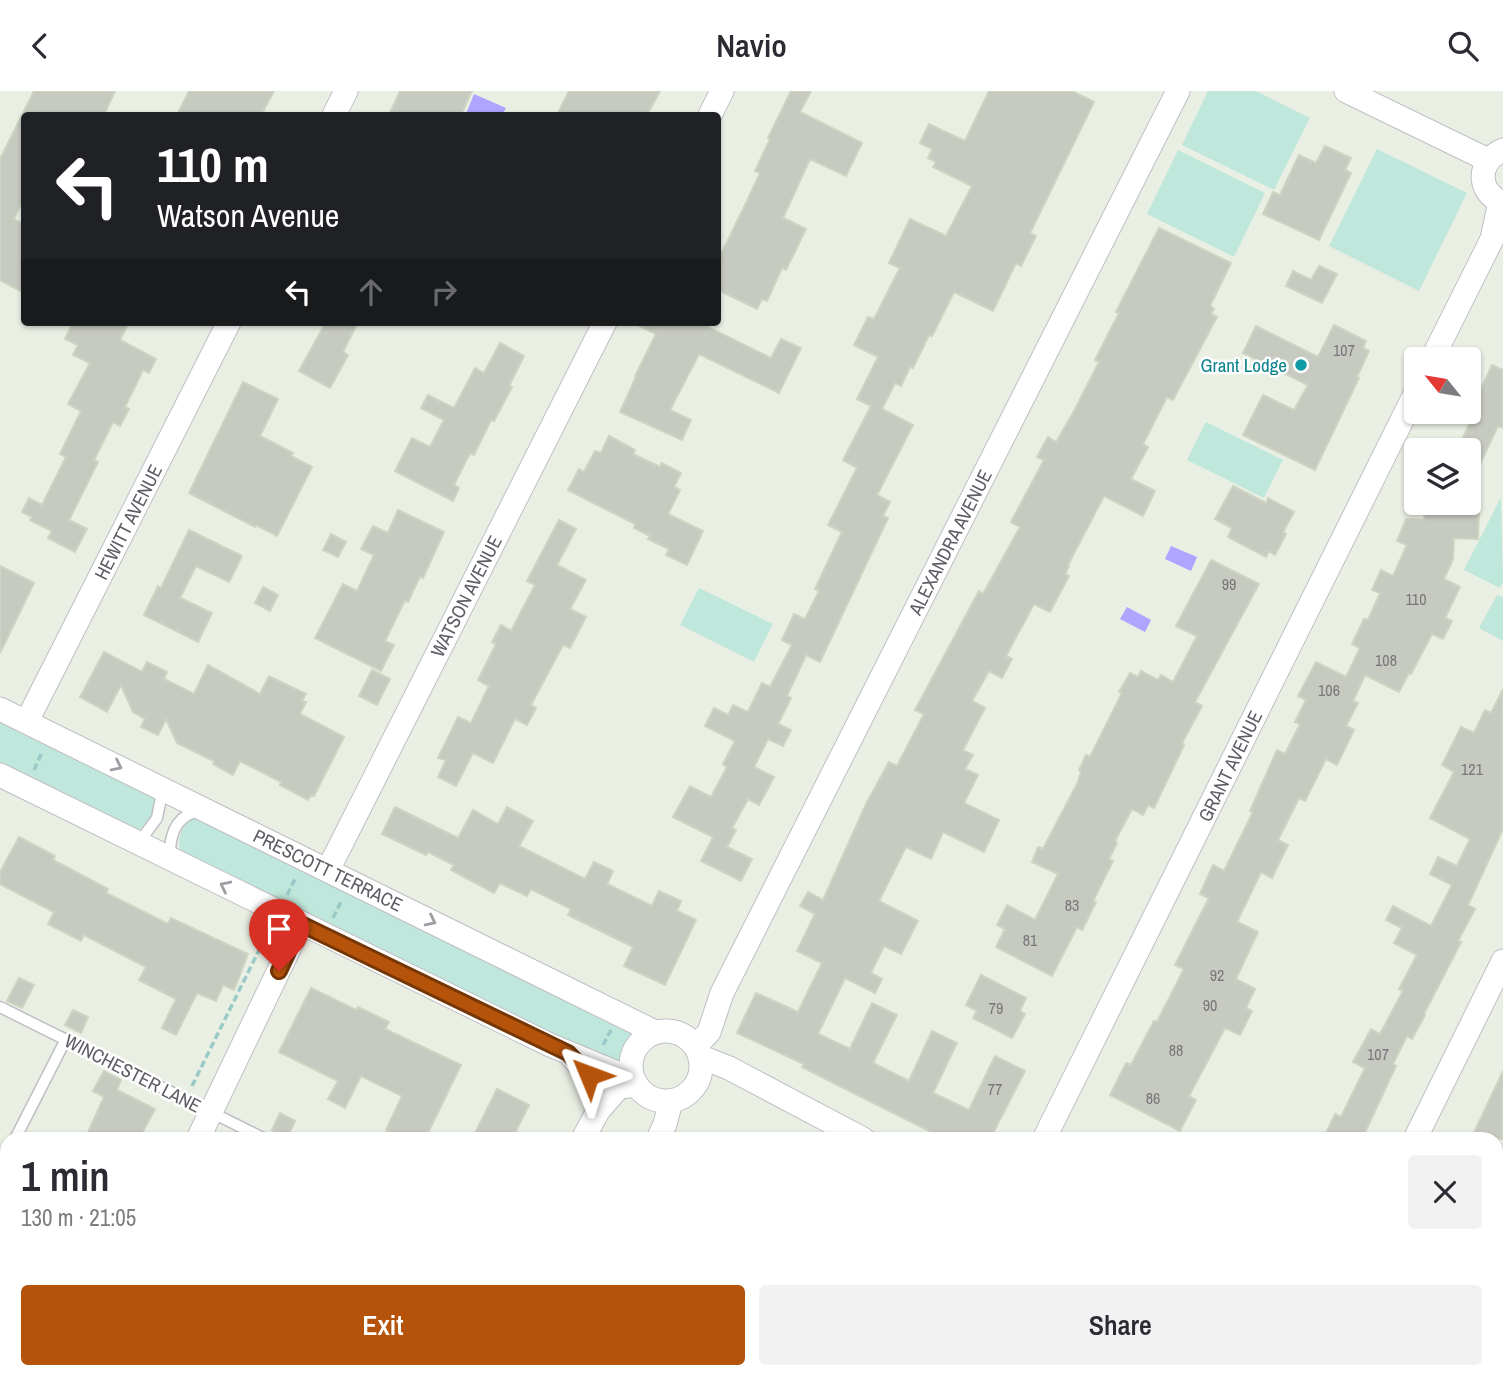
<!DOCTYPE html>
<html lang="en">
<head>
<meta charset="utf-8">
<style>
  body { margin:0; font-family:"Archivo Narrow",sans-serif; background:#f2f2f3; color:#2b2b33; height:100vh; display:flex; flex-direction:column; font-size:26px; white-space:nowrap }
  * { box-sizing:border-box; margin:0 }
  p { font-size:23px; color:#7c7c81 }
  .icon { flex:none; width:38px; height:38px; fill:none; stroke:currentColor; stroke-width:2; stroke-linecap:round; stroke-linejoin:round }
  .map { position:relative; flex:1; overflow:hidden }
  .side { position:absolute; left:0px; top:1041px; width:1503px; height:247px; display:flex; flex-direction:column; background:#fff; border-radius:21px 21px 0 0; box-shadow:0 2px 5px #0004 }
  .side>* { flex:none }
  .guide { position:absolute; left:21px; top:21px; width:700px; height:214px; border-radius:7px; box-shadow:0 2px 5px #0004; background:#202124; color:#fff; overflow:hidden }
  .needle { width:46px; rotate:300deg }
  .fabs { position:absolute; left:1404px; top:256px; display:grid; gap:14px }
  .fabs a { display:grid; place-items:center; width:77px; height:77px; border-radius:7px; background:#fff; box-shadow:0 2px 5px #0004; font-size:35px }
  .pin { position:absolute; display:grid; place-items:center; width:60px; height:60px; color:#fff; margin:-72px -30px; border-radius:50% 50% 50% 0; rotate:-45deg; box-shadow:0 0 7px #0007 }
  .pin .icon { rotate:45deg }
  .me { position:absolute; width:77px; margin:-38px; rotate:314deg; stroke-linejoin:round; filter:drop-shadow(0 0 5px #0008) }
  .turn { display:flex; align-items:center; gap:24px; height:147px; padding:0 21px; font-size:32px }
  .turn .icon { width:91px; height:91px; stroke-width:2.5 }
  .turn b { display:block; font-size:49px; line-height:60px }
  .lanes { display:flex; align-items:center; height:66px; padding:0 21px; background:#0003; justify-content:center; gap:35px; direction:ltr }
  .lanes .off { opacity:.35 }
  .round { display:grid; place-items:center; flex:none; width:74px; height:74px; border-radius:7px; background:#f2f2f3 }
  .overview { display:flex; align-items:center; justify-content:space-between; height:119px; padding:0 21px }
  h1 { font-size:42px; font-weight:600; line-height:52px }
  .primary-button { display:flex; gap:14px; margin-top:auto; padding:14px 21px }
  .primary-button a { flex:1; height:80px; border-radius:7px; background:#b45309; color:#fff; font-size:28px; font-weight:600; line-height:80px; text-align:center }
  .primary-button a+a { background:#f2f2f3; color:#2b2b33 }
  header { display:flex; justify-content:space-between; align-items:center; height:91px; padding:0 21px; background:#fff; font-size:32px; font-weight:600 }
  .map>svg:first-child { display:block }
  .green { fill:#c0e7db }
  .water { fill:#afa4ff }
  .building { fill:#c7cac0; stroke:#cdd4c2; stroke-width:2 }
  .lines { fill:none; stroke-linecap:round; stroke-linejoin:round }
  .lane-casing { stroke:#c0bec5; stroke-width:13 }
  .street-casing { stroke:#c0bec5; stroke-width:25 }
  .path { stroke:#9acac8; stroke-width:3.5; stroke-dasharray:7 3.5; stroke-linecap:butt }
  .lane { stroke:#fff; stroke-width:10 }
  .street { stroke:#fff; stroke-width:23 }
  .oneway { stroke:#9e9da3 }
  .route-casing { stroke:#753606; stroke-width:18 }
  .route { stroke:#b45309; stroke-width:12 }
  .culture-dot { fill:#0f9aa8; stroke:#fff; stroke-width:2.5 }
  .labels { text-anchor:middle; stroke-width:5; stroke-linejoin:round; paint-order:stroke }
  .number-label { font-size:16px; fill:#78787c }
  .culture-label { font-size:19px; fill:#0d838f; stroke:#fff; text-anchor:end }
  .street-label { font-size:19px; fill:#5e5c65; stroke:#fff }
</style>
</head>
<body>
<header><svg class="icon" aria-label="back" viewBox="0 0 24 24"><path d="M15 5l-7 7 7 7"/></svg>Navio<svg class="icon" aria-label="search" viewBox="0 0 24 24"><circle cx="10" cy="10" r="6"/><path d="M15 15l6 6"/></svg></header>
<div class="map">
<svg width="1503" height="1287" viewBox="0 0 1503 1287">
  <rect width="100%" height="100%" fill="#eaefe4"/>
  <!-- green -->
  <g class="green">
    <polygon points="1208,0 1256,0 1310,27 1274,99 1182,54"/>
    <polygon points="1377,58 1467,102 1419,200 1329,155"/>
    <polygon points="1178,59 1265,102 1234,166 1147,123"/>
    <polygon points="1206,331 1283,369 1264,407 1187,369"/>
    <polygon points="1501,406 1503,491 1500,497 1464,479"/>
    <polygon points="699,497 773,533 754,571 680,534"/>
    <polygon points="1497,504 1503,506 1503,550 1479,537"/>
    <path d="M0,626L154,705C158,722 148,736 132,741L0,675Z"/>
    <path d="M198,725L636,939C622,951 626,964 616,975L183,765C174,750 182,730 198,725Z"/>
    <polygon points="473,1281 530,1281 527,1287 470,1287"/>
  </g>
  <!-- water -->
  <g class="water">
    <polygon points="474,3 506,17 502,24 466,23"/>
    <polygon points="1171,455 1197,466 1191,480 1165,468"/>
    <polygon points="1127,516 1151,529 1145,541 1120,528"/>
  </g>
  <!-- building -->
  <g class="building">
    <polygon points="34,0 115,0 104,24 24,24 24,107 14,128 24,134 24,202 0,189 0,68"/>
    <polygon points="189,0 274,0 261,24 177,24"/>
    <polygon points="400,0 472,0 461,24 389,24"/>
    <polygon points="569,0 660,0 647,24 557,24"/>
    <polygon points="791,0 811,0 800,21 862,52 846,85 810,68 783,127 806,138 786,179 782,177 767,210 762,208 757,218 718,199 718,159 722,161 747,110 760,82 755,80 770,48 768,47"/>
    <polygon points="989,0 1072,0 1094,11 1030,142 1036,145 1021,175 1016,172 993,220 954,201 932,245 929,244 913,277 910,276 901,295 895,292 882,318 913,334 877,404 890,411 883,425 888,427 820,571 806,564 787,605 791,607 778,633 791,639 783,655 768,648 754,676 774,686 759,714 748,708 732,737 736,739 727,756 752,768 741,790 701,770 713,746 673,726 690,695 711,706 727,676 723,673 735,650 705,635 714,617 728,624 733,614 748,621 762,592 770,596 792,554 782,549 794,523 805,528 819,500 815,498 842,441 828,434 857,377 843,369 871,315 857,308 878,266 854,254 868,226 874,228 900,177 889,172 910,128 946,145 972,95 933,76 936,71 928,67 932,58 920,52 929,33 965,50"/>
    <polygon points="1325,55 1351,67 1345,79 1351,82 1319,149 1263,123 1273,101 1280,104 1299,64 1316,72"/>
    <polygon points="1159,137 1231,172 1210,215 1214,218 1211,223 1217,226 1173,309 1167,306 1143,353 1148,356 1131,388 1155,400 1143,425 1104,405 1068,474 1069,475 1065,483 1069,485 1050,521 1034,513 1006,565 1012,568 1002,587 989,580 972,610 985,617 963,659 973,664 965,678 978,684 964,712 999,729 984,761 943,741 931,768 906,756 879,810 918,830 901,863 884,855 871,882 882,888 875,902 845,887 818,943 850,958 872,912 897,924 873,972 909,990 932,940 957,952 933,1002 969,1019 995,965 1025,980 990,1048 945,1048 802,976 804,973 737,942 756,902 798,921 822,872 797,860 815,823 800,815 808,801 823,809 867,711 889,671 897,675 924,623 915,619 979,500 983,503 1020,436 1011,431 1044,369 1037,366 1048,346 1056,351 1073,322 1099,271 1095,269 1119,222 1116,221"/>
    <polygon points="1319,175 1337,183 1322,212 1286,195 1293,180 1311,189"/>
    <polygon points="73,231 129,231 120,249 156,268 149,282 143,279 125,316 129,318 120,335 113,331 94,369 98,371 69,429 87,438 75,461 48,447 52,440 30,429 32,426 22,421 29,407 42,414 66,366 60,363 81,320 68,313 90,272 73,264 78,254 65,248"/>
    <polygon points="326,231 358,231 343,261 348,264 330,297 299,280"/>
    <polygon points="632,231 698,231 771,267 781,248 801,257 779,302 699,263 670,319 691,329 682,349 620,321 636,286 635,285 656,243"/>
    <polygon points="1334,234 1366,250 1363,257 1369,260 1357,286 1359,287 1315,379 1243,344 1263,304 1294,319 1308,294 1243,262 1256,235 1318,266"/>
    <polygon points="500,252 524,265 509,295 512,296 494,330 491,329 474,364 470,362 454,394 459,397 453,410 395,380 412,347 430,356 444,329 421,317 428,304 454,317 475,277 484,282"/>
    <polygon points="1492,274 1503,279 1503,337 1498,335 1468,398 1468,359 1457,359 1474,323 1470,322"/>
    <polygon points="243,291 278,308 260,345 293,362 291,365 312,376 277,445 256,434 255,436 189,402"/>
    <polygon points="609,345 635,359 633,363 660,376 662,372 681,382 674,396 680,399 668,423 703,440 687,474 666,464 669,458 648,448 650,445 634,437 635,433 568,399 579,378 584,381 595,360 601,362"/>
    <polygon points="1233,395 1266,412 1268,407 1294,421 1283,441 1286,443 1275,464 1269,460 1266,466 1228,446 1232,437 1215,428"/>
    <polygon points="1436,411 1459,411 1459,415 1479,416 1478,448 1454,447 1453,468 1444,488 1460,496 1445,527 1452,530 1443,548 1432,543 1411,583 1409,582 1399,601 1365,584 1353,610 1358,612 1346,635 1354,639 1337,674 1326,668 1305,710 1299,707 1278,749 1288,754 1272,787 1261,781 1237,831 1258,841 1236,888 1255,898 1246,917 1252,920 1240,944 1225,937 1189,1005 1196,1009 1180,1040 1110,1004 1126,972 1131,974 1154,930 1157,931 1184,878 1175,874 1209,807 1200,803 1213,774 1224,780 1253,721 1250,720 1277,659 1285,663 1300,633 1295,631 1306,609 1298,605 1316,571 1346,586 1360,557 1352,553 1364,528 1368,529 1380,502 1372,499 1381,479 1393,485 1407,454 1397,450 1406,428 1424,429 1425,415 1436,415"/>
    <polygon points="398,419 444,441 423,487 420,485 408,511 405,509 385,550 394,554 381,580 315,547 343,493 357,500 374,464 361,458 373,435 388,442"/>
    <polygon points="559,429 576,438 557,474 586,489 570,518 586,526 570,557 563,554 531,614 536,617 527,634 515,628 493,672 473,662 456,695 438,686 446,669 438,667 458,626 471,632 489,595 478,589 496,553 492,551 501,534 511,540 535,494 527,490"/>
    <polygon points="189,439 242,465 229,491 196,475 180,507 212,522 198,551 144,524 158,495 161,497"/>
    <polygon points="331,443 346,451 338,466 323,459"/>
    <polygon points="1211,469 1259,493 1195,611 1202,615 1182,652 1184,654 1154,717 1148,714 1143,724 1132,718 1115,750 1117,752 1109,768 1113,770 1093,810 1096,811 1082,839 1077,836 1052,885 996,856 1005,838 997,834 1007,814 1035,829 1058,783 1032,771 1038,756 1043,758 1078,691 1081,681 1079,679 1086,664 1090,666 1122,602 1119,601 1130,582 1138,586 1141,580 1158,589 1161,584 1173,591 1197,545 1176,535"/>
    <polygon points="0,475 34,492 0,562"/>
    <polygon points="263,496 278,504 270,520 255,512"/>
    <polygon points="104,561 142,581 147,571 167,581 164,588 194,603 208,574 260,603 269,585 306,603 302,610 306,611 300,623 344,646 314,705 311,704 308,709 280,694 281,691 240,670 233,684 213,673 214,670 177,652 166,628 158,644 141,636 145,628 133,621 121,594 107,621 80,606"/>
    <polygon points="372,579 390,588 377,614 359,605"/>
    <polygon points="1503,598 1503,738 1468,814 1475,818 1458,850 1461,851 1424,923 1425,924 1412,948 1407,945 1393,973 1396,975 1362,1048 1323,1048 1335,1023 1341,1026 1365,977 1353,971 1371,938 1380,943 1403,900 1399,898 1417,864 1394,852 1402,837 1386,829 1393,815 1431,835 1452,794 1430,783 1438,766 1457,775 1470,748 1430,727 1454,681 1442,674 1461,636 1474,642 1485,619 1491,622"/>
    <polygon points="395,716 458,747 473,719 498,733 507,716 533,730 519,755 585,788 594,771 613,780 607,793 652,815 659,800 681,810 677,820 696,829 665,894 624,875 633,856 568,824 571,818 531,798 527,805 500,792 494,802 451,779 454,774 428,761 426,764 382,743"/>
    <polygon points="19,746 55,765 53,769 108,798 106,802 168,833 171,827 248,863 234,899 223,894 216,910 197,902 176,944 162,937 176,908 139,889 146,876 84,844 81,850 48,833 54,821 0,793 0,781"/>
    <polygon points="981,884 1026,907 1020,920 1025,923 1012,947 973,927 977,920 966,914"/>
    <polygon points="19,887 34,894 22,917 7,910"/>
    <polygon points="311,897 356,919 358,916 389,931 385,938 461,974 425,1048 405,1048 386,1039 402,1005 361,985 345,1017 328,1008 338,990 279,961"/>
    <polygon points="73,919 88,926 81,942 65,934"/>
    <polygon points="104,980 121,989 117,999 155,1018 139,1048 85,1048 104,1006 93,1000"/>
    <polygon points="1503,980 1503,1048 1471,1048"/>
    <polygon points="497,998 529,1014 512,1048 472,1048"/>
    <polygon points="280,1022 295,1030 287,1047 272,1039"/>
  </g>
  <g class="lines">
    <defs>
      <g id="lane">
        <polyline points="135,746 143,746 157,727 161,707 156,699"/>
        <path d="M177,767L170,759C171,739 179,723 200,720"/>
        <polyline points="0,916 265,1048"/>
        <polyline points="15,1048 66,948"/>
        <polyline points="0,1077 7,1064"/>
        <polyline points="266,1287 269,1281"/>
      </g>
      <g id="street">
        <polyline points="1346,0 1488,69"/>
        <polyline points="334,24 346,0"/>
        <polyline points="710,24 722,0"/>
        <path d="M1503,59C1477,70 1476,101 1503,112"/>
        <polyline points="1432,268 1492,148 1500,111"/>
        <polyline points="0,618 655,941"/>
        <polyline points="27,630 229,231"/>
        <polyline points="0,684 550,954 634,989"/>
        <polyline points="328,779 605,231"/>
        <circle cx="666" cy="975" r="35"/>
        <polyline points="696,955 709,941 722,902 1178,0"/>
        <path d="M572,966C592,987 597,990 598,1020"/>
        <polyline points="701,966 729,977 863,1048"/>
        <polyline points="198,1048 301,833"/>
        <polyline points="583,1048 598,1020 619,996 637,994"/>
        <polyline points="658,1048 665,1033 671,1010"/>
        <polyline points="1044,1048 1416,301"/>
        <polyline points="1415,1048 1503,870"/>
        <polyline points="86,1287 89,1281"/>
        <polyline points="461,1287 464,1281"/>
        <polyline points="543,1287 546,1281"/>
        <polyline points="926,1287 929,1281"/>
        <polyline points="1295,1287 1298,1281"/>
      </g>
    </defs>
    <!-- lane casing -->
    <use href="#lane" class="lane-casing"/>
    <!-- street casing -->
    <use href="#street" class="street-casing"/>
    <!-- path -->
    <g class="path">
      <polyline points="34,679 42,661"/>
      <polyline points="287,804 296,786"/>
      <polyline points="333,827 342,809"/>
      <polyline points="603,954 611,939"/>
      <polyline points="192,995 269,839"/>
      <polyline points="1496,1269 1503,1272"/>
    </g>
    <!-- lane -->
    <use href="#lane" class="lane"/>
    <!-- street -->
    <use href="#street" class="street"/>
  </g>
  <!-- one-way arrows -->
  <defs><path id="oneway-chevron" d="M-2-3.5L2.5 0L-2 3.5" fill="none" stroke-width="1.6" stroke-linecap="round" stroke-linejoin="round" transform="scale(1.75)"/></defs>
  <g class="oneway">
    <use href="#oneway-chevron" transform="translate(117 675) rotate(26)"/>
    <use href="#oneway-chevron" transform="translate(225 795) rotate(-154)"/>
    <use href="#oneway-chevron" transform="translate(431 830) rotate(26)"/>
  </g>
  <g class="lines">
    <defs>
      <polyline id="route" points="279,880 301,833 568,962 589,984"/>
    </defs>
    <!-- route casing -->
    <use href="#route" class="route-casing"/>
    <!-- route -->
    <use href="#route" class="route"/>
  </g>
  <!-- markers -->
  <circle class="culture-dot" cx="1301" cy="274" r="7"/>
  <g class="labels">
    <!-- number labels -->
    <g class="number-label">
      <text x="1344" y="265">107</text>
      <text x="1229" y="499">99</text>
      <text x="1416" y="514">110</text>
      <text x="1386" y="575">108</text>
      <text x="1329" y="605">106</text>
      <text x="1472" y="684">121</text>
      <text x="1072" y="820">83</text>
      <text x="1030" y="855">81</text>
      <text x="1217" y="890">92</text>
      <text x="1210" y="920">90</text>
      <text x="996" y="923">79</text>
      <text x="1176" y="965">88</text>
      <text x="1378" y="969">107</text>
      <text x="995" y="1004">77</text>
      <text x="1153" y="1013">86</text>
    </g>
    <!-- culture labels -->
    <g class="culture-label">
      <text x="1287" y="281">Grant Lodge</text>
    </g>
    <!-- street labels -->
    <g class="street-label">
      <text transform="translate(128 431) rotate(-63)" y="7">HEWITT AVENUE</text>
      <text transform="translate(950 451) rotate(-63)" y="7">ALEXANDRA AVENUE</text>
      <text transform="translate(466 505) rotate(-63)" y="7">WATSON AVENUE</text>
      <text transform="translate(1230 675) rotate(-64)" y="7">GRANT AVENUE</text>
      <text transform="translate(328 779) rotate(26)" y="7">PRESCOTT TERRACE</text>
      <text transform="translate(133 982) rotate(27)" y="7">WINCHESTER LANE</text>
    </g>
  </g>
</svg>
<div class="fabs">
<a><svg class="needle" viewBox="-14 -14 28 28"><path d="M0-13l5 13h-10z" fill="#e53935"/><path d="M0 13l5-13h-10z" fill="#7c7c81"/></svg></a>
<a><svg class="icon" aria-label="layers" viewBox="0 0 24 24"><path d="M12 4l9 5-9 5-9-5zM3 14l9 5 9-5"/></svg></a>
</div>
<div class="pin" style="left:279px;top:880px;background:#d93025"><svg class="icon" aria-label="arrive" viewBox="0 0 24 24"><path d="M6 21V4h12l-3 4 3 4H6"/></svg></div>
<svg class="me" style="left:589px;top:984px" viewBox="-20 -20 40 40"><path d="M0-17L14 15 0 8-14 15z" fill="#b45309" stroke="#fff" stroke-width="4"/></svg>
<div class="guide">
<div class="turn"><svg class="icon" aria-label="left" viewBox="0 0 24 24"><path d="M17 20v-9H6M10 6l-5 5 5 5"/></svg><div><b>110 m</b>Watson Avenue</div></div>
<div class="lanes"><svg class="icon" aria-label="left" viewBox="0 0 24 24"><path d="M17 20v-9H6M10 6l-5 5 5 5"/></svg><svg class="icon off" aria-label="ahead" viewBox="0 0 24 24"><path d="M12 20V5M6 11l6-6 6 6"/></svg><svg class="icon off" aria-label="right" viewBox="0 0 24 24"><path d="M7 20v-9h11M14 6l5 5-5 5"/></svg></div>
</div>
<section class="side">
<div class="overview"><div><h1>1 min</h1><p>130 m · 21:05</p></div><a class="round"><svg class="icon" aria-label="close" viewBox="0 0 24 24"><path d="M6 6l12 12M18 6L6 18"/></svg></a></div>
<div class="primary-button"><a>Exit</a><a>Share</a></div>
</section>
</div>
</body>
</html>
